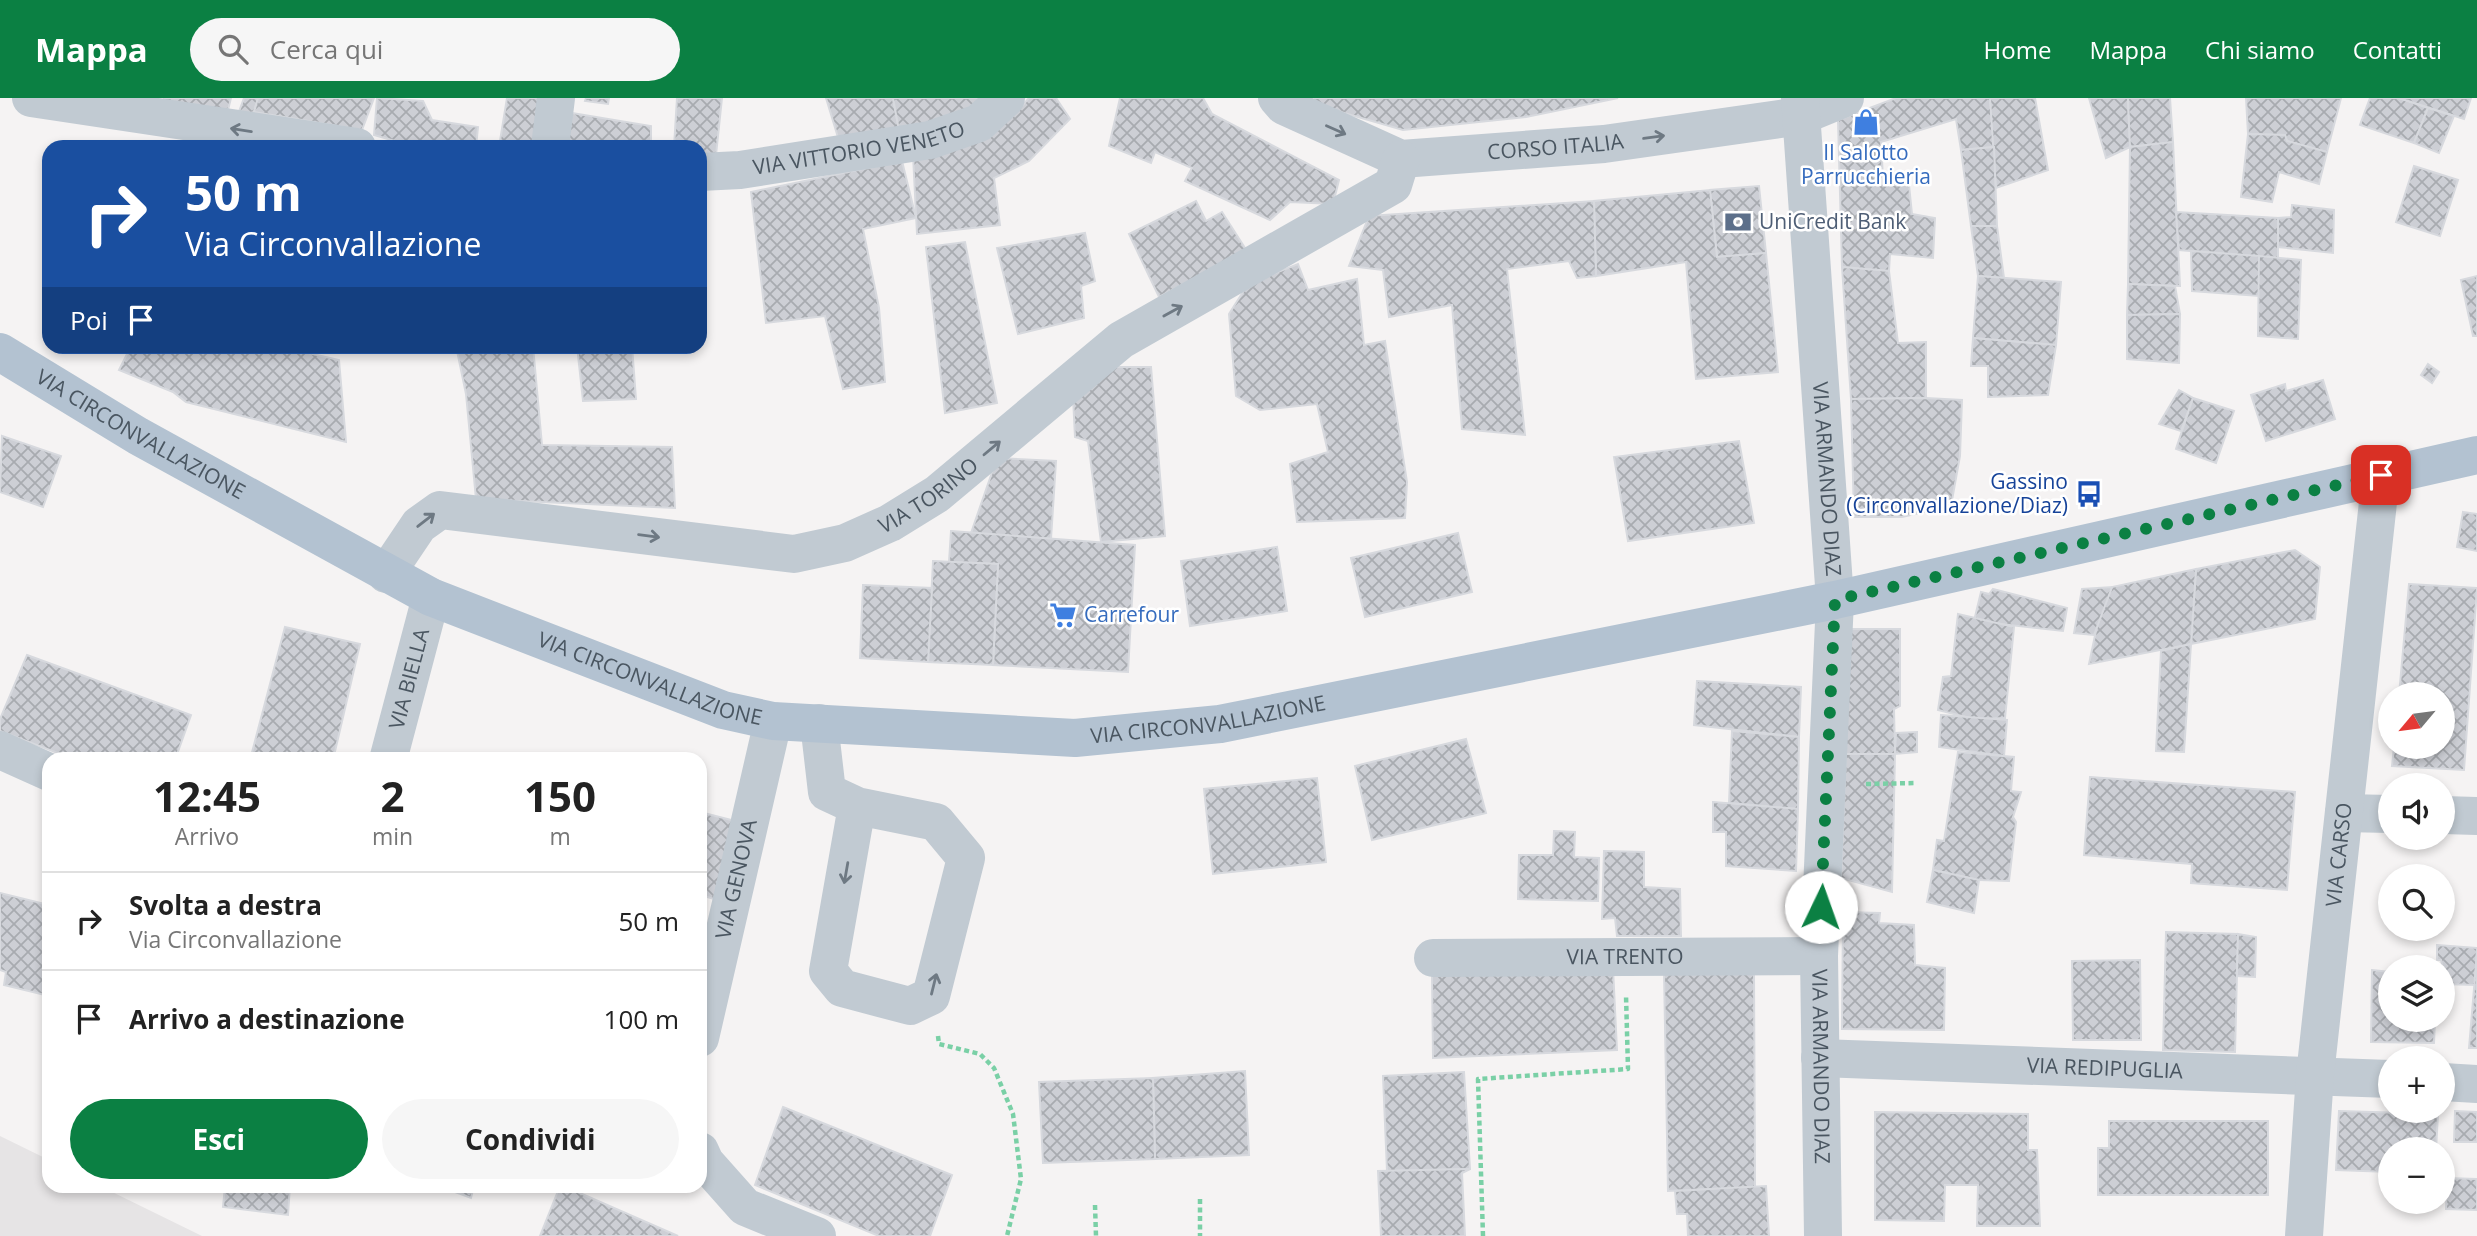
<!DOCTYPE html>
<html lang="it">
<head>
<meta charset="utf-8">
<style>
  body { margin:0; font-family:"Open Sans",sans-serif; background:#f6f6f6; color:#222; height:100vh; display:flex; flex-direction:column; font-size:26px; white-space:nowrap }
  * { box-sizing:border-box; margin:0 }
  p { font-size:23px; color:#767676 }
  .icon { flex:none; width:38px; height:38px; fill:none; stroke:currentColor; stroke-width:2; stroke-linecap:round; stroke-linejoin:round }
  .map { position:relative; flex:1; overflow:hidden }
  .sheet { position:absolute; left:42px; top:654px; width:665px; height:441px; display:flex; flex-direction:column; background:#fff; border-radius:21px; box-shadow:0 4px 10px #0003 }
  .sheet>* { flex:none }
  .hud { position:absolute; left:42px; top:42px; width:665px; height:214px; border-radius:21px; box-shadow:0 4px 10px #0003; background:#1a4fa0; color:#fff; overflow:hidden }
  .needle { width:46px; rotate:241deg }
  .buttons { position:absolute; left:2378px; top:584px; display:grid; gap:14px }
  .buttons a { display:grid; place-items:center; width:77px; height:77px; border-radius:50%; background:#fff; box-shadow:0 4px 10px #0003; font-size:35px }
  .pin { position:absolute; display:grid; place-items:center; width:60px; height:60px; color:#fff; margin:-30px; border-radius:14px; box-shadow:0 4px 10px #0006 }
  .me { position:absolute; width:77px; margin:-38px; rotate:3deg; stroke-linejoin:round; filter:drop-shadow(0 0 5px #0008) }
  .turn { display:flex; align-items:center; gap:24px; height:147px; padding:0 28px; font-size:32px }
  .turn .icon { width:91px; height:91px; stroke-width:2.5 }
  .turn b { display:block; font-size:49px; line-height:60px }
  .then { display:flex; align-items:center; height:66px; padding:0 28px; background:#0003; gap:14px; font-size:26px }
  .eta { display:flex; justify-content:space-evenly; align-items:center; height:119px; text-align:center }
  .eta b { font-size:42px; font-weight:700; line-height:49px }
  .cta { display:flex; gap:14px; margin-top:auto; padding:14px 28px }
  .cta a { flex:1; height:80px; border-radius:42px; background:#0b8043; color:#fff; font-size:28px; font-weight:700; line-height:80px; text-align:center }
  .cta a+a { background:#f6f6f6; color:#222 }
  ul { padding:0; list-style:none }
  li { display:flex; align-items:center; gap:21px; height:98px; padding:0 28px; border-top:2px solid #e0e0e0 }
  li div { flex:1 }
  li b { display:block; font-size:26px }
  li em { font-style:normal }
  header { display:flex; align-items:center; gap:42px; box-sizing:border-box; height:98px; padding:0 35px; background:#0b8043; color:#fff }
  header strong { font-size:33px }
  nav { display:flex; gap:38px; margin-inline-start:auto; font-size:24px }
  .search { width:490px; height:63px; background:#f6f6f6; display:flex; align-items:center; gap:18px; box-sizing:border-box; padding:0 24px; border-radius:38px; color:#767676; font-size:26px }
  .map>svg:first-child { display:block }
  .education { fill:#e6e4e5 }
  .building { fill:url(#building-cross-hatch); stroke:#d7d9de; stroke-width:2 }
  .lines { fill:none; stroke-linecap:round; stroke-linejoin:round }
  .path { stroke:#7ad0a6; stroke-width:4.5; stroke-dasharray:5 3.5; stroke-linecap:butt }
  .minor { stroke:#c1cad2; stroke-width:38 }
  .major { stroke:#b3c2d1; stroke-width:38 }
  .oneway { stroke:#6e7983 }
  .route { stroke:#0b8043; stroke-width:12; stroke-dasharray:0 21.6 }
  .labels { text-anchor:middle; stroke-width:5; stroke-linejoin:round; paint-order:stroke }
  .street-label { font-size:21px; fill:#4a5661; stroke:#fff }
  .shop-label { font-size:21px; fill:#366cbe; stroke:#fff }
  .service-label { font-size:21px; fill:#4e5e75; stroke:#fff; text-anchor:start }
  .transit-label { font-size:21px; fill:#164399; stroke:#fff; text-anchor:end }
</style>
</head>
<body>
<header>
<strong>Mappa</strong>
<div class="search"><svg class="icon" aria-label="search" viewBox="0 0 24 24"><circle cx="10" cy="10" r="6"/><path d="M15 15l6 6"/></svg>Cerca qui</div>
<nav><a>Home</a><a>Mappa</a><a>Chi siamo</a><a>Contatti</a></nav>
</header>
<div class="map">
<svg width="2477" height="1138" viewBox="0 0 2477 1138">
  <defs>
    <pattern id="building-cross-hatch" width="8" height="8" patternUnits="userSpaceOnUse" patternTransform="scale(1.75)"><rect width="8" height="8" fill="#cdcfd5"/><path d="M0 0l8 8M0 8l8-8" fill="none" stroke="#a8abb0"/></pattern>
  </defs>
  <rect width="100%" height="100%" fill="#f5f3f3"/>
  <!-- education -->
  <polygon class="education" points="0,1038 49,1062 49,1088 102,1089 202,1138 0,1138"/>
  <!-- building -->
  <g class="building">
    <polygon points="164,0 231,0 228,12 163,6"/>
    <polygon points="244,0 258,0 254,14 237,19"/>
    <polygon points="258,0 374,0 362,32 254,14"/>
    <polygon points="377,0 423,3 432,22 478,29 476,49 416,49 374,37"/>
    <polygon points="507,0 548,0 542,49 499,49"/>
    <polygon points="586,0 609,0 608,6 585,3"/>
    <polygon points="677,0 722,0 716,57 700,58 700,49 674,49"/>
    <polygon points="826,0 893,0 900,38 840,46"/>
    <polygon points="893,0 987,0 980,9 900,38"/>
    <polygon points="1029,0 1056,0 1070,21 1029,63 994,80 1000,127 917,136 913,57 1012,19"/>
    <polygon points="1120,0 1203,0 1212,16 1339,82 1333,106 1290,104 1270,122 1185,83 1192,70 1155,54 1151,65 1109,48"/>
    <polygon points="1315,0 1618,0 1526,19 1403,32 1313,6"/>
    <polygon points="1896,0 1990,0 1994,49 1961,52 1956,21 1881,44 1883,80 1889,87 1909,87 1912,116 1935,120 1933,160 1890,156 1889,173 1842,169 1838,22"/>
    <polygon points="1990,0 2035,0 2048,72 1996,90"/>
    <polygon points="2089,0 2128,0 2130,49 2106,60"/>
    <polygon points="2128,0 2170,0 2173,44 2130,49"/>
    <polygon points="2246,0 2341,0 2327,54 2287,43 2285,37 2248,36"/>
    <polygon points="2370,0 2399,0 2428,10 2414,45 2360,27"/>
    <polygon points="2399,0 2471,0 2464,21"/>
    <polygon points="2428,10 2454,18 2439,55 2414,45"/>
    <polygon points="566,14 651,28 651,49 561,49"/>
    <polygon points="2248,36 2285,37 2287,43 2327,54 2319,86 2279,74 2272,104 2241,99"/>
    <polygon points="2173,44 2180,188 2128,186 2130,49"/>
    <polygon points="1994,49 1997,128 1971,128 1961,52"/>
    <polygon points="902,63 916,120 863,131 879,210 885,284 843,291 825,218 766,225 751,94"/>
    <polygon points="2414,68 2458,82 2440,138 2396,124"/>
    <polygon points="1759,88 1766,155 1717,159 1710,92"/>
    <polygon points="1710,92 1717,159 1766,155 1778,274 1696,281 1686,164 1596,178 1594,103"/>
    <polygon points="1196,103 1206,123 1222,114 1247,153 1159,199 1129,136"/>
    <polygon points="1594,103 1596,178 1577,180 1569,163 1507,171 1525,337 1462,331 1452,207 1389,219 1383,172 1349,168 1369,118"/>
    <polygon points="2292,107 2334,112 2333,155 2278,149 2278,120 2291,119"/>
    <polygon points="2176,114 2278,120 2278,160 2179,152"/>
    <polygon points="1971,128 1997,128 2004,180 1978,178"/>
    <polygon points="1085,135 1095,183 1081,188 1084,220 1018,236 997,150"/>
    <polygon points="965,144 997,305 945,315 926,149"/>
    <polygon points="2191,153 2259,158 2259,198 2192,193"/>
    <polygon points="2259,158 2301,162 2298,241 2258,238"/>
    <polygon points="1298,166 1308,192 1357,181 1364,247 1385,243 1407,384 1405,420 1297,424 1290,366 1328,354 1317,306 1260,312 1236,298 1229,216 1248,186"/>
    <polygon points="1842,169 1889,173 1898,245 1926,244 1926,300 1851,301"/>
    <polygon points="1978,178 2061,184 2056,247 1973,240"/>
    <polygon points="2477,178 2477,238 2473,238 2461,182"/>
    <polygon points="2128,186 2175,188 2180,216 2127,217"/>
    <polygon points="2180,216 2179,265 2127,261 2127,217"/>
    <polygon points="1973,240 2056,247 2048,297 1988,299 1988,268 1971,268"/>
    <polygon points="131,248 278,248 339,262 346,344 186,304 173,294 119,272"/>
    <polygon points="456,248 533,248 542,347 672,349 675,410 476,401 466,296"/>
    <polygon points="577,248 632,248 636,301 583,303"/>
    <polygon points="2428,266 2439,274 2432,285 2421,277"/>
    <polygon points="1108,269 1151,269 1165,438 1101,444 1088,343 1075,339 1073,299"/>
    <polygon points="2323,282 2335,321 2266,343 2251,297 2285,286 2286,293"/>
    <polygon points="2179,292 2193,300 2181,333 2159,326"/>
    <polygon points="1926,300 1962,302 1960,358 1951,408 1902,419 1854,419 1851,301"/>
    <polygon points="2193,300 2234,313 2216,365 2176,351"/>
    <polygon points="2,338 61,358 43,409 0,394"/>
    <polygon points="1739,343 1754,425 1628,443 1614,359"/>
    <polygon points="997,360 1056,363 1051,441 971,435"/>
    <polygon points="2463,414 2477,416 2477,453 2457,449"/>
    <polygon points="951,433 1135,447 1128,574 993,567 998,466 949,464"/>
    <polygon points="1458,435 1472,494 1365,519 1351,460"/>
    <polygon points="1277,449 1287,513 1190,528 1181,463"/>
    <polygon points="2295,452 2320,469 2315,521 2191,546 2196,471"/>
    <polygon points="933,463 998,466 993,567 928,564"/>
    <polygon points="2196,471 2191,546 2089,566 2097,528 2112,489"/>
    <polygon points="2409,486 2477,490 2464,672 2392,668 2394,649 2443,649 2443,597 2399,597"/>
    <polygon points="863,487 932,490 928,564 860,560"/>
    <polygon points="2112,489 2094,537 2074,535 2082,491"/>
    <polygon points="1993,491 2067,510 2063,533 1974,523 1981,494 1989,496"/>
    <polygon points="1958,516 2014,529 2005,620 1974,621 1938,612 1943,579 1951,578"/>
    <polygon points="285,529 360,546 333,662 250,662"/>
    <polygon points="1846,531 1900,531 1900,608 1894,611 1895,656 1846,656"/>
    <polygon points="2191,546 2184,654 2156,653 2161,553"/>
    <polygon points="27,557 191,617 175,662 76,662 0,633 0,621"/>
    <polygon points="1697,583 1801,589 1799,639 1694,627"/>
    <polygon points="1941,617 2007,622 2004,658 1939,649"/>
    <polygon points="1732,633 1799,639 1798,711 1729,705"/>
    <polygon points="1917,634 1917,654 1895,656 1896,635"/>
    <polygon points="1466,641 1486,715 1372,742 1355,668"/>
    <polygon points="1958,654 2014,659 2011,693 2021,694 2013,719 2016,724 2009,783 1979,782 1933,772 1937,742 1944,743"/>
    <polygon points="1846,656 1895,656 1892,794 1841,780"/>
    <polygon points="2090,679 2295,694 2287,792 2191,785 2192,766 2084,757"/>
    <polygon points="1317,680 1326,764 1213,776 1204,691"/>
    <polygon points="1713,704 1798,711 1796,773 1726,768 1726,734 1713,734"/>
    <polygon points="700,714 743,725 718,802 700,797"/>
    <polygon points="1554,733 1575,734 1574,759 1599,760 1598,803 1518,801 1519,757 1553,757"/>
    <polygon points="1604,753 1644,754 1644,789 1680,791 1681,838 1617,838 1615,820 1602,821"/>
    <polygon points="1933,772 1979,782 1974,815 1927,804"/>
    <polygon points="0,795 49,807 49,898 4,887 6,874 0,872"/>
    <polygon points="1843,814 1880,815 1879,825 1914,827 1915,867 1945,870 1944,932 1842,931"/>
    <polygon points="2166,834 2238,836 2235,954 2163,952"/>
    <polygon points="2238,836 2256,839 2255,879 2237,878"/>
    <polygon points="2437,847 2477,850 2475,887 2443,886 2443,870 2441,862 2437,862"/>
    <polygon points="2477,855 2477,950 2469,950"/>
    <polygon points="2140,862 2141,942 2073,942 2072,863"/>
    <polygon points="1613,870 1617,952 1433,960 1432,876"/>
    <polygon points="2372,872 2390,874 2390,922 2435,922 2434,945 2371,944"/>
    <polygon points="1754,873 1755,1089 1668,1093 1664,874"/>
    <polygon points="1245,973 1249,1057 1155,1061 1153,980"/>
    <polygon points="1464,974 1470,1071 1387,1073 1383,978"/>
    <polygon points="1153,980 1155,1061 1043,1065 1039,984"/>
    <polygon points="783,1009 952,1077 930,1138 879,1138 755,1087"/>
    <polygon points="2339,1013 2438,1016 2436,1052 2390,1052 2390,1074 2336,1072"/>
    <polygon points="2455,1013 2477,1014 2477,1044 2454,1044"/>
    <polygon points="1875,1014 2028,1016 2028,1052 2037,1052 2040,1128 1977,1128 1978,1087 1945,1087 1944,1123 1875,1122"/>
    <polygon points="2109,1023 2268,1023 2268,1097 2098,1097 2098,1050 2109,1050"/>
    <polygon points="1470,1071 1462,1075 1465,1138 1381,1138 1378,1073"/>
    <polygon points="2447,1080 2477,1081 2477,1112 2446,1111"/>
    <polygon points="225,1088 290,1088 288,1117 223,1109"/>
    <polygon points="439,1088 474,1088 471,1100"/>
    <polygon points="560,1088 564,1088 678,1138 540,1138"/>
    <polygon points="1766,1088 1769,1138 1688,1138 1687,1116 1677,1116 1675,1093"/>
  </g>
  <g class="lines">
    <!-- path -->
    <g class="path">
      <polyline points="1866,686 1917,685"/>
      <polyline points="938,938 939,946 980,956 994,970 1013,1016 1021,1081 1007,1138"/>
      <polyline points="1200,1101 1200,1138"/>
      <polyline points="1095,1107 1096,1138"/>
      <polyline points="1483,1138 1478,981 1628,971 1626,897"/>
    </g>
    <!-- minor -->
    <g class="minor">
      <polyline points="31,0 357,49"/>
      <path id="s1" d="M1277,0L1284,8L1401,61L1604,46L1801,18L1845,0"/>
      <path id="s2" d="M1800,0L1835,502L1819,858L1823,1138"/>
      <polyline points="550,49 556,0"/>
      <path id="s3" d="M700,74L740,72L930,42L979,25L1006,0"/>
      <path id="s4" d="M386,476L419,427L440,412L794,456L845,445L890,425L937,396L1121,242L1393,87L1401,61"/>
      <polyline points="819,625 827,694 857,708 936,724 966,760 931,898 910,908 842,890 828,873 857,708"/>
      <polyline points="0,652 49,674"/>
      <path id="s5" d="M388,662L431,499"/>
      <polyline points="2344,715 2390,716"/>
      <polyline points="2443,717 2477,718"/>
      <path id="s6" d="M1433,860L1819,858"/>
      <path id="s7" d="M700,940L773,623"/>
      <path id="s8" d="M1820,960L2390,981"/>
      <polyline points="2443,984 2477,986"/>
      <polyline points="700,1053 705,1064 745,1109 817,1138"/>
      <path id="s9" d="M2304,1138L2315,977L2381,377"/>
    </g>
    <!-- major -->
    <path class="major" id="s10" d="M0,254L138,338L431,499L723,612L773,623L1075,640L1220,626L1835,502L2477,357"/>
  </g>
  <!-- one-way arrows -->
  <defs><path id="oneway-shaft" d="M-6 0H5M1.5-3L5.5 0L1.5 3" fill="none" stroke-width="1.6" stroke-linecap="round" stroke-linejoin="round" transform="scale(1.75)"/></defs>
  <g class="oneway">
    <use href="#oneway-shaft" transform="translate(241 32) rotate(-171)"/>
    <use href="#oneway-shaft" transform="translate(1336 32) rotate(24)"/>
    <use href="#oneway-shaft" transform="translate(1654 39) rotate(-8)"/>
    <use href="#oneway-shaft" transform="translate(1173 213) rotate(-29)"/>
    <use href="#oneway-shaft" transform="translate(992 350) rotate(-40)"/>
    <use href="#oneway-shaft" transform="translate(426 422) rotate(-38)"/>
    <use href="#oneway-shaft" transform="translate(649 438) rotate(7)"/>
    <use href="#oneway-shaft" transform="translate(846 775) rotate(100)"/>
    <use href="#oneway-shaft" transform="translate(934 886) rotate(-76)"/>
  </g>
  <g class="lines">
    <!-- route -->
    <polyline class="route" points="1821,809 1835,502 2381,377"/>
  </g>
  <!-- icons -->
  <defs>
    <symbol id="shop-bare" viewBox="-9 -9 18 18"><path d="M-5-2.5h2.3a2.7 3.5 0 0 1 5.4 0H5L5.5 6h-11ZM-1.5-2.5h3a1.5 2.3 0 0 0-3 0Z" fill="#3f7fe0" stroke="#fff" stroke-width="2.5" paint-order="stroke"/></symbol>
    <symbol id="bank-bare" viewBox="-9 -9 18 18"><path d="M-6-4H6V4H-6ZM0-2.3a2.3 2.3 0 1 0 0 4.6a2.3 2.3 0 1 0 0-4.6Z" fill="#5c6f8a" stroke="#fff" stroke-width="2.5" paint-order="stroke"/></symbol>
    <symbol id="bus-bare" viewBox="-9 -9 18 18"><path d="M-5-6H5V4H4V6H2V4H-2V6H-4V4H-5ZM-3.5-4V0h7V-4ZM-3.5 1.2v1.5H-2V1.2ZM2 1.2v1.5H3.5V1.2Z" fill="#1a4fb4" stroke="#fff" stroke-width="2.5" paint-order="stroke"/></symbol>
    <symbol id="supermarket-bare" viewBox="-9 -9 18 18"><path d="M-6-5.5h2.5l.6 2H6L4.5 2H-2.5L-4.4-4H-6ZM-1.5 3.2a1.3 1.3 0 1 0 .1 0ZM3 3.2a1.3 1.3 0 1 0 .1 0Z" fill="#3f7fe0" stroke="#fff" stroke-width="2.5" paint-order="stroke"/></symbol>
  </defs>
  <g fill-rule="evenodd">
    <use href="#shop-bare" x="1847" y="5" width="38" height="38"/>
    <use href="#bank-bare" x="1719" y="105" width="38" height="38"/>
    <use href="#bus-bare" x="2070" y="377" width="38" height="38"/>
    <use href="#supermarket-bare" x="1044" y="498" width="38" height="38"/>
  </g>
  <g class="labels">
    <!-- street labels -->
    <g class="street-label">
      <text dy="7" stroke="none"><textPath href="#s3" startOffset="161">VIA VITTORIO VENETO</textPath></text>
      <text dy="7" stroke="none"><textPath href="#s1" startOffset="294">CORSO ITALIA</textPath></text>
      <text dy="7" stroke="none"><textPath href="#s10" startOffset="163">VIA CIRCONVALLAZIONE</textPath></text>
      <text dy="7" stroke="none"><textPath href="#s2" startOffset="382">VIA ARMANDO DIAZ</textPath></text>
      <text dy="7" stroke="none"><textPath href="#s4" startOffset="590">VIA TORINO</textPath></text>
      <text dy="7" stroke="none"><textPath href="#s5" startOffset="84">VIA BIELLA</textPath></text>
      <text dy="7" stroke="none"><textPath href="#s10" startOffset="730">VIA CIRCONVALLAZIONE</textPath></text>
      <text dy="7" stroke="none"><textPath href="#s10" startOffset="1297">VIA CIRCONVALLAZIONE</textPath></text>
      <text dy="7" stroke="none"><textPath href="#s9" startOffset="383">VIA CARSO</textPath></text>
      <text dy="7" stroke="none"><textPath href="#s7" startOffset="163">VIA GENOVA</textPath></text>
      <text dy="7" stroke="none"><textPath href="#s6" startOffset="192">VIA TRENTO</textPath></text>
      <text dy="7" stroke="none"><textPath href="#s2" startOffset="970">VIA ARMANDO DIAZ</textPath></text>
      <text dy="7" stroke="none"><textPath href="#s8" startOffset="285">VIA REDIPUGLIA</textPath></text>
    </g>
    <!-- shop labels -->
    <g class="shop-label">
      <text x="1866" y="62">Il Salotto<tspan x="1866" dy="24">Parrucchieria</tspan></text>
      <text x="1084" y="524" text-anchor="start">Carrefour</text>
    </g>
    <!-- service labels -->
    <g class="service-label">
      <text x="1759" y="131">UniCredit Bank</text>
    </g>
    <!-- transit labels -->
    <g class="transit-label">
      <text x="2068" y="391">Gassino<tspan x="2068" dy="24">(Circonvallazione/Diaz)</tspan></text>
    </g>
  </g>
</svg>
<div class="buttons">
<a><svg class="needle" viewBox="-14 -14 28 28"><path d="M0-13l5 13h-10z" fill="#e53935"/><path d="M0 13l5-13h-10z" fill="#767676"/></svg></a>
<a><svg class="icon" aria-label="sound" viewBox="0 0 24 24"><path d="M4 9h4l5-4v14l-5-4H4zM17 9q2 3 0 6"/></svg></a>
<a><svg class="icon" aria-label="search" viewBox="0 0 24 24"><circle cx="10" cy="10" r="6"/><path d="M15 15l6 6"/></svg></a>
<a><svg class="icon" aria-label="layers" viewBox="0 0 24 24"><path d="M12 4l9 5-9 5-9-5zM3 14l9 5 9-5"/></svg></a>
<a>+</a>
<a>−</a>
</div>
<div class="pin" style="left:2381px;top:377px;background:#d93025"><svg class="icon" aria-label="arrive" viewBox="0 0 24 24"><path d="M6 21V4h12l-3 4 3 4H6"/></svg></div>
<svg class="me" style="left:1821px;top:809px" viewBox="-20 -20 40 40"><circle r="19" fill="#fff"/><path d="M0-13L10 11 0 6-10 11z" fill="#0b8043"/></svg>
<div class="hud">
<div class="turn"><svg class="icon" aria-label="right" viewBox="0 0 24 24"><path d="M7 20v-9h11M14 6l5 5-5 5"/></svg><div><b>50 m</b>Via Circonvallazione</div></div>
<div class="then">Poi<svg class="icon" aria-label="arrive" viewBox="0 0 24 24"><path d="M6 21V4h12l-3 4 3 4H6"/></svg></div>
</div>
<section class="sheet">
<div class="eta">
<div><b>12:45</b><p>Arrivo</p></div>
<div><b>2</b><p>min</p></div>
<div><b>150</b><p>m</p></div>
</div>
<ul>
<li><svg class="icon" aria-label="right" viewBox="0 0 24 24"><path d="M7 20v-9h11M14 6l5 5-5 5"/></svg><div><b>Svolta a destra</b><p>Via Circonvallazione</p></div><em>50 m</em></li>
<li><svg class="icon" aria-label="arrive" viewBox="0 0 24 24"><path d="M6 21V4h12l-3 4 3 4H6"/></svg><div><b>Arrivo a destinazione</b></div><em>100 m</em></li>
</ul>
<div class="cta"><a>Esci</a><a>Condividi</a></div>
</section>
</div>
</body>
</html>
